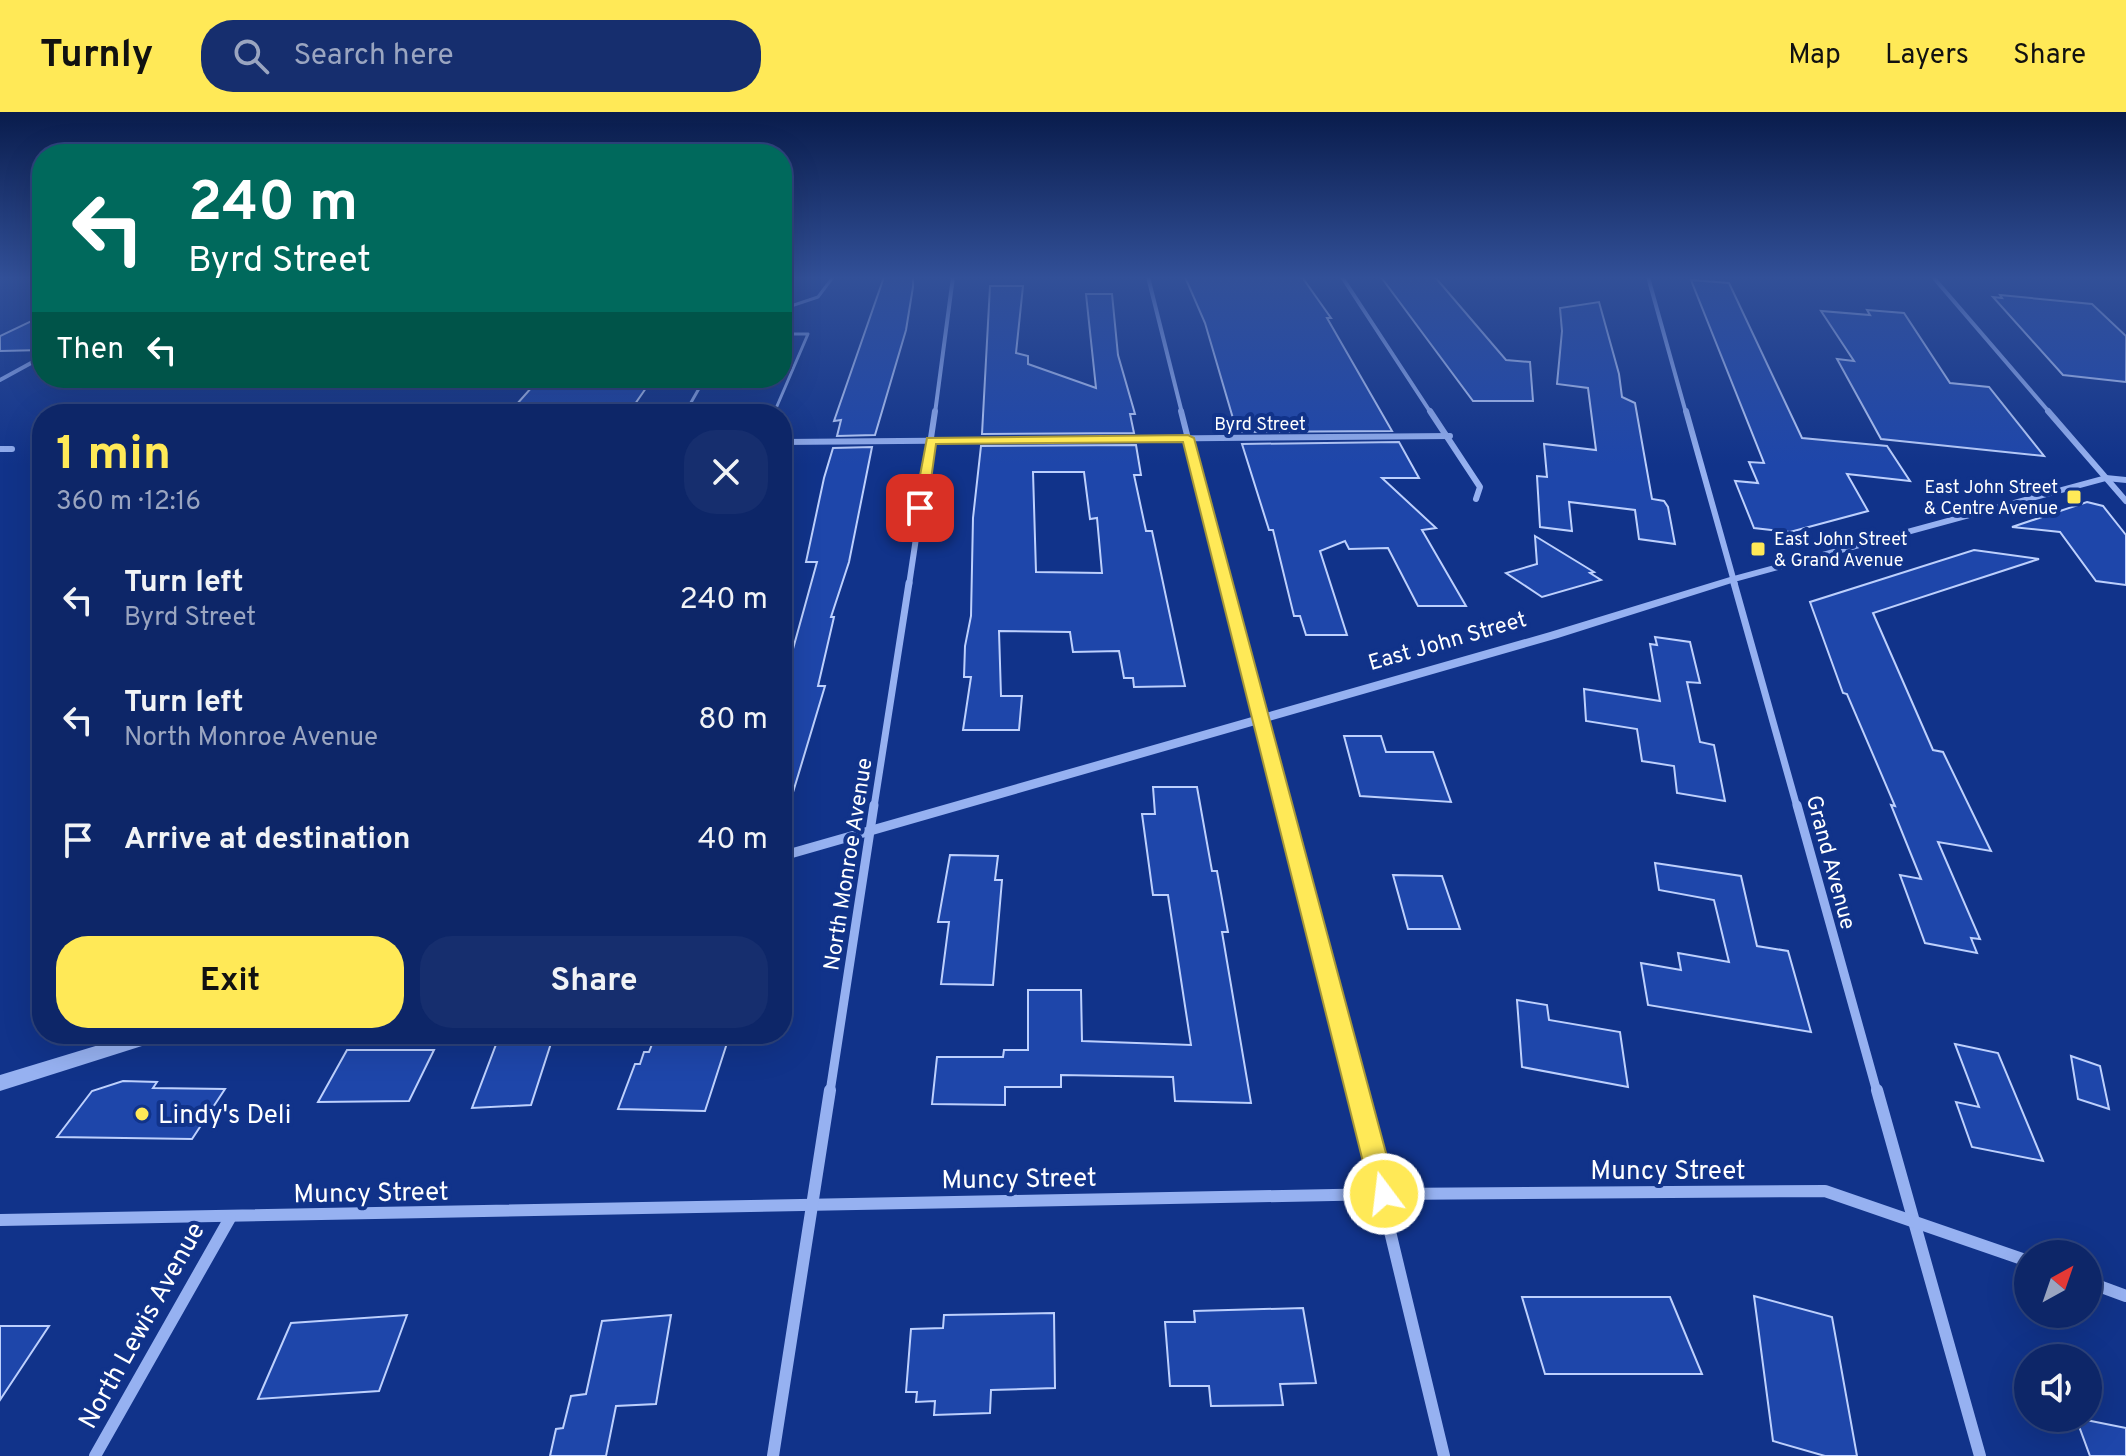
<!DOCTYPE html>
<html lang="en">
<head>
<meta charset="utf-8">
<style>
  body { margin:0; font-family:Overpass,sans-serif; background:#162e6e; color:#f1f3f6; height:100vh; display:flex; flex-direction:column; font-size:30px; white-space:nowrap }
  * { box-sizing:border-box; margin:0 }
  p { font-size:26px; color:#9aa5c0 }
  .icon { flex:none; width:44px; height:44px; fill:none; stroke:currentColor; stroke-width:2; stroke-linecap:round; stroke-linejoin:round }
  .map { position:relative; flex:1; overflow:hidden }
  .drawer { position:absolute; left:32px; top:292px; width:760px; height:640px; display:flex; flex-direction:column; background:#0d2668; border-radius:32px; box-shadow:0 8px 32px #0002,0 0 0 2px #2d437c }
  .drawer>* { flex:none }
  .guide { position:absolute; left:32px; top:32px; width:760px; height:244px; border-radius:32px; box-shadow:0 8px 32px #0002,0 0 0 2px #2d437c; background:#00695c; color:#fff; overflow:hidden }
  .needle { width:52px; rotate:40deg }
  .fabs { position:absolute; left:2014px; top:1128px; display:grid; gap:16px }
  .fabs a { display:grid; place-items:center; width:88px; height:88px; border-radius:50%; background:#0d2668; box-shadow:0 8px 32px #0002,0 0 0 2px #2d437c; font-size:40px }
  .pin { position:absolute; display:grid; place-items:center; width:68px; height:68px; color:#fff; margin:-34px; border-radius:16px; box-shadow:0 4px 12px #0006 }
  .me { position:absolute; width:88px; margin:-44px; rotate:345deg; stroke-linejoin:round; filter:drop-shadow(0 0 6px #0008) }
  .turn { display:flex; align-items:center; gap:28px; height:168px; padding:0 24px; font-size:36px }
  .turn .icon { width:104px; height:104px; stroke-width:2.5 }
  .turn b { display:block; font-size:56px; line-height:68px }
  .then { display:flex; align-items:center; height:76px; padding:0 24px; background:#0003; gap:16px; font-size:30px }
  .round { display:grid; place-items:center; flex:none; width:84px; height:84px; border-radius:32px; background:#162e6e }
  .headline { display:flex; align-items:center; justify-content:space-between; height:136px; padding:0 24px }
  h1 { font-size:48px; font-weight:700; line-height:60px; color:#ffe957 }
  .cta { display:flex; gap:16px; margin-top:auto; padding:16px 24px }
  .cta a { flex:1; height:92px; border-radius:32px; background:#ffe957; color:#111; font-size:32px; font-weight:700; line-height:92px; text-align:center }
  .cta a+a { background:#162e6e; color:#f1f3f6 }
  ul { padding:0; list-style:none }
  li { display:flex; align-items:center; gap:24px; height:120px; padding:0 24px }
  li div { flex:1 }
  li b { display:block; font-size:30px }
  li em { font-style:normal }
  header { display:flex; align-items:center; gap:48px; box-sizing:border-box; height:112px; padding:0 40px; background:#ffe957; color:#111 }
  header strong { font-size:38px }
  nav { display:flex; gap:44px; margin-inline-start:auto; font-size:28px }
  .search { width:560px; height:72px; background:#162e6e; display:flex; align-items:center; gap:20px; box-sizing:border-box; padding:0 28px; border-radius:32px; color:#9aa5c0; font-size:30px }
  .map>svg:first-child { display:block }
  .building { fill:#1e46aa; stroke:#bdd0fd; stroke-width:2; fill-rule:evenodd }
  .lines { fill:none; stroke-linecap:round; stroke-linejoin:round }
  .service-far1 { stroke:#96b1f1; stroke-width:3 }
  .service { stroke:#96b1f1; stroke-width:4 }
  .minor-far4 { stroke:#96b1f1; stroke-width:4 }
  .minor-far3 { stroke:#96b1f1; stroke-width:6 }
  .minor-far2 { stroke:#96b1f1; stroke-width:7 }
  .minor-far1 { stroke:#96b1f1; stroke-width:9 }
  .minor { stroke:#96b1f1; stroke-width:12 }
  .tertiary { fill:#96b1f1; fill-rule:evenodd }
  .route { fill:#ffe957; stroke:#a69739; stroke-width:2 }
  .poi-dot { fill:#ffe957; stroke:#11338a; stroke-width:3 }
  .labels { text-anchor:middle; stroke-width:8; stroke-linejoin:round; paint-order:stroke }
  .far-street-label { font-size:18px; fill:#fff; stroke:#11338a }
  .far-poi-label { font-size:18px; fill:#fff; stroke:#11338a; text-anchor:end }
  .street-label { font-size:22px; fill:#fff; stroke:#11338a }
  .near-poi-label { font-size:26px; fill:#fff; stroke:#11338a; text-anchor:start }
  .near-street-label { font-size:26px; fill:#fff; stroke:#11338a }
</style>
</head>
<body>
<header>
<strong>Turnly</strong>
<div class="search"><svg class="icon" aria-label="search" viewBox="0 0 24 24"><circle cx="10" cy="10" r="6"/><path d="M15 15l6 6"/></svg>Search here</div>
<nav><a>Map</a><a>Layers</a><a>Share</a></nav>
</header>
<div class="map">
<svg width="2126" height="1344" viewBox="0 0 2126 1344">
  <rect width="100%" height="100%" fill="#11338a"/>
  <!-- building -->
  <g class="building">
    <polygon points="884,165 913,165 913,175 906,218 875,323 837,324 841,308 834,309"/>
    <polygon points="1185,165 1302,165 1331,206 1327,206 1392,319 1237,320 1205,211"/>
    <polygon points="1381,165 1435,165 1506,248 1530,250 1533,289 1473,289"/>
    <polygon points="1691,168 1729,171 1802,326 1887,334 1910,369 1847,362 1868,399 1790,420 1754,416 1735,369 1758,371 1749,350 1764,351"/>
    <polygon points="990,174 1023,174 1016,241 1028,244 1028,252 1096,276 1086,182 1112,182 1118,243 1135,302 1130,302 1134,321 982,322"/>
    <polygon points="2000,183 2092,192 2126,224 2126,270 2063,263 1993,185 2002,186"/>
    <polygon points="1599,190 1619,262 1622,285 1635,291 1652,387 1664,389 1668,395 1675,432 1639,427 1635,398 1569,390 1572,419 1540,415 1537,364 1547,365 1544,332 1596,338 1588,276 1557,272 1562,219 1560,196"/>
    <polygon points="1867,198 1904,201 1950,271 1989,275 2044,344 1881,327 1837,247 1854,249 1821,199 1870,203"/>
    <polygon points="42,204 42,238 0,239 0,224"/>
    <polygon points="540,266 653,266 628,302 508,302"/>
    <polygon points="1399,330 1419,366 1382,366 1436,416 1422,418 1466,494 1418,494 1388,436 1349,437 1345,429 1320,439 1347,523 1306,523 1300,504 1294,504 1273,418 1269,418 1242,332"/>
    <path d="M1136,333L1141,363H1134L1146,419H1152L1185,574L1134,575L1133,566H1124L1119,539L1073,540L1070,520L999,519L1001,584H1022L1019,618H963L971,565H964L965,534L971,504L973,406L981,334ZM1033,360H1084L1090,407L1097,406L1102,461L1036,460Z"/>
    <polygon points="872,335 849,450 831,505 834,505 818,574 825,574 791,687 782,686 782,555 788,555 817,450 806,450 824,366 833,336"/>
    <polygon points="2087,390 2103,394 2126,423 2126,473 2096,469 2060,420 2012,415"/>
    <polygon points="1535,424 1594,460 1590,461 1601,468 1542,485 1506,461 1537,452"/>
    <polygon points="1974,438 2039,447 1873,501 1933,638 1943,640 1991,739 1938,730 1980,827 1971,826 1977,841 1925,831 1900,763 1921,767 1891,693 1895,694 1847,582 1843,581 1810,490"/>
    <polygon points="1655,525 1690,530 1700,571 1687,570 1700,630 1714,633 1725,689 1677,681 1674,654 1642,649 1637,617 1586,609 1584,577 1660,589 1650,532 1657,533"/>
    <polygon points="1344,624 1381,624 1386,640 1433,640 1451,690 1360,684"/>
    <polygon points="1153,675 1197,675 1212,759 1217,759 1228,820 1222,820 1251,991 1175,989 1173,965 1061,963 1061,975 1005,975 1005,993 932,992 937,945 1003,945 1004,938 1028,938 1028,878 1081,878 1082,929 1191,933 1168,783 1153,783 1142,702 1155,702"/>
    <polygon points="950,743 998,744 995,768 1002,768 993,873 941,872 949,810 938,810"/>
    <polygon points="1655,751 1741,764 1757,834 1788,839 1811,920 1648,893 1641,851 1681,858 1678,841 1729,850 1714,788 1659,778"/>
    <polygon points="1393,763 1442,764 1460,817 1408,817"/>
    <polygon points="1517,888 1547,893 1549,908 1620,920 1628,975 1522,955"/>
    <polygon points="500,922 554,922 531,993 472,996"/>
    <polygon points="654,927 728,928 705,999 618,997 635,952 640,952 644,940 649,940"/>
    <polygon points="1955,932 1998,941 2043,1049 1972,1035 1956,990 1979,995"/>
    <polygon points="347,938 434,938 409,989 318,990"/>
    <polygon points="2071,944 2100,954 2109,997 2078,987"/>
    <polygon points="123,969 157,970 153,976 225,977 192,1027 57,1025 92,979"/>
    <polygon points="1754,1184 1832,1205 1857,1344 1825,1344 1773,1329"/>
    <polygon points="1522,1185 1670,1185 1702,1262 1545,1262"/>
    <polygon points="1303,1196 1316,1271 1280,1272 1283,1293 1211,1294 1209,1274 1170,1274 1165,1210 1195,1210 1194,1199"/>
    <polygon points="1054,1201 1055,1276 991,1278 990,1301 934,1303 935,1289 916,1290 917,1280 906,1280 911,1217 943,1216 944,1203"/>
    <polygon points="407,1203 379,1279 258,1287 291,1211"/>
    <polygon points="671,1203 656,1292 616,1294 606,1344 550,1344 556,1317 563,1316 571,1284 586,1282 602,1209"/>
    <polygon points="0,1214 49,1214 0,1288"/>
    <polygon points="2076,1306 2126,1316 2126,1344 2090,1344"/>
  </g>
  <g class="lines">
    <!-- service-far1 -->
    <g class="service-far1">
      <polyline points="782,197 818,185 833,165"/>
      <polyline points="685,301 705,266"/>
      <polyline points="774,301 808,222 782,222"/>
    </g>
    <!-- service -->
    <g class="service">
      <polyline points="684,302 686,299"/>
      <polyline points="773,302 774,299"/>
    </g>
    <!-- minor-far4 -->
    <g class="minor-far4">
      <polyline points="1148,165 1182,301"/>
      <polyline points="1342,165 1431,301"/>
      <polyline points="1648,165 1686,301"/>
      <polyline points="1933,165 2050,301"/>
      <polyline points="0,268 42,245"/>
      <polyline points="935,301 953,165"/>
    </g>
    <!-- minor-far3 -->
    <g class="minor-far3">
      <polyline points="1181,299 1225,473"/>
      <polyline points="1430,299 1480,375 1476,387"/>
      <polyline points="1686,299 1735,473"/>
      <polyline points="2048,299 2126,389"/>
      <polyline points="782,330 1450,324"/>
      <polyline points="0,337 12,337"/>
      <polyline points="909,473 935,299"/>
    </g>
    <!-- minor-far2 -->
    <g class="minor-far2">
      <polyline points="1224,471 1282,695"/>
      <polyline points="1734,471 1797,695"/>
      <polyline points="874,695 909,471"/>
    </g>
    <!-- minor-far1 -->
    <g class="minor-far1">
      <polyline points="1281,693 1357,980"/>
      <polyline points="1797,693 1877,980"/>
      <polyline points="830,980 874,693"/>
    </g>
    <!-- minor -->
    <g class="minor">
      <polyline points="1356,978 1444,1344"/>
      <polyline points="1877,978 1980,1344"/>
      <polyline points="0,1108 1384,1082 1825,1079 2028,1149"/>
      <polyline points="2088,1170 2126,1184"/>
      <polyline points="95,1344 230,1106"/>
      <polyline points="773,1344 830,978"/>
    </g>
    <!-- tertiary -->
    <g class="tertiary">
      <polygon points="2106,363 2126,365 2126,371 2106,369 1738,469 1558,526 782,749 782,739 1550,520 1730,465"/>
      <polygon points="135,922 167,922 164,927 0,979 0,963"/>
    </g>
  </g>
  <!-- sky -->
  <linearGradient id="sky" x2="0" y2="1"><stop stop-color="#091c4c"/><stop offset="0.47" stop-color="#325098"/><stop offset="1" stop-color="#325098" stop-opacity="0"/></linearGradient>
  <rect width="2126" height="353" fill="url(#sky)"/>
  <!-- route -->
  <polygon class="route" points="1188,323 1194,326 1397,1082 1393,1090 1384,1093 1375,1090 1371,1082 1183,330 936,332 927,396 920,400 914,396 927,326"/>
  <!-- markers -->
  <g class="poi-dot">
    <rect x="2066" y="377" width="16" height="16" rx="4"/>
    <rect x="1750" y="429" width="16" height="16" rx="4"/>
    <circle cx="142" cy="1002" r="8"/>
  </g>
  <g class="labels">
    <!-- far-street labels -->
    <g class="far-street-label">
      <text x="1260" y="318">Byrd Street</text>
    </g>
    <!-- far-poi labels -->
    <g class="far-poi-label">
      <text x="2058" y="381">East John Street<tspan x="2058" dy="21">&amp; Centre Avenue</tspan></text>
      <text x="1774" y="433" text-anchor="start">East John Street<tspan x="1774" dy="21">&amp; Grand Avenue</tspan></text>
    </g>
    <!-- street labels -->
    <g class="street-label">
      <text transform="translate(1447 528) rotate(-16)" y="8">East John Street</text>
      <text transform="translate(1832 750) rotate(75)" y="8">Grand Avenue</text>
      <text transform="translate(847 752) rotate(-81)" y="8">North Monroe Avenue</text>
    </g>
    <!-- near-poi labels -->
    <g class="near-poi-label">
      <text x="158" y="1011">Lindy's Deli</text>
    </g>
    <!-- near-street labels -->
    <g class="near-street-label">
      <text x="1668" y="1067">Muncy Street</text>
      <text transform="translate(1019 1066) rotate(-1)" y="9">Muncy Street</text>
      <text transform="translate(371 1080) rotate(-1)" y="9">Muncy Street</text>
      <text transform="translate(141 1213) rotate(-61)" y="9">North Lewis Avenue</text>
    </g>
  </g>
</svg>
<div class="fabs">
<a><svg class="needle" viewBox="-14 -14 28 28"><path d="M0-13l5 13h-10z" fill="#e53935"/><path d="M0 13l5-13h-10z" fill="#9aa5c0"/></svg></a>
<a><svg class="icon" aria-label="sound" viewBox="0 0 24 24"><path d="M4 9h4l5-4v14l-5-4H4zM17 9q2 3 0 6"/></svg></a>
</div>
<div class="pin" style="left:920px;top:396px;background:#d93025"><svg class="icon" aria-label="arrive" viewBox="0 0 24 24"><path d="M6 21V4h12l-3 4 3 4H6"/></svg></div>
<svg class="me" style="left:1384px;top:1082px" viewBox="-20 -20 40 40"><circle r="17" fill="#ffe957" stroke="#fff" stroke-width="3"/><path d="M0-11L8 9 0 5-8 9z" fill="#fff"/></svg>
<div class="guide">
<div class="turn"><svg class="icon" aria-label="left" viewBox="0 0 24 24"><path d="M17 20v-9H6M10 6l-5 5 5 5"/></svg><div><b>240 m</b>Byrd Street</div></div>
<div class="then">Then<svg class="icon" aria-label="left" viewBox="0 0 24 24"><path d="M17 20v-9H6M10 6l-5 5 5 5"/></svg></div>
</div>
<section class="drawer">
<div class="headline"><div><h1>1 min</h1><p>360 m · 12:16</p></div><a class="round"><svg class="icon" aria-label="close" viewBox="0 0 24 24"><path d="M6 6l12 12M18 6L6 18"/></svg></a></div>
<ul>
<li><svg class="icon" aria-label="left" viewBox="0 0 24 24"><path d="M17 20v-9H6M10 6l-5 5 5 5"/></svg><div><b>Turn left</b><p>Byrd Street</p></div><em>240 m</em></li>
<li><svg class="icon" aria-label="left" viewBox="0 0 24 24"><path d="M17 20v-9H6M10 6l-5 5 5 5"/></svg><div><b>Turn left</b><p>North Monroe Avenue</p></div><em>80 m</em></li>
<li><svg class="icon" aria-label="arrive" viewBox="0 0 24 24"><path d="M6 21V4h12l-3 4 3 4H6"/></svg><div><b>Arrive at destination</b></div><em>40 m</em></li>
</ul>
<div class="cta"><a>Exit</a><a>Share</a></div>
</section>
</div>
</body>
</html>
